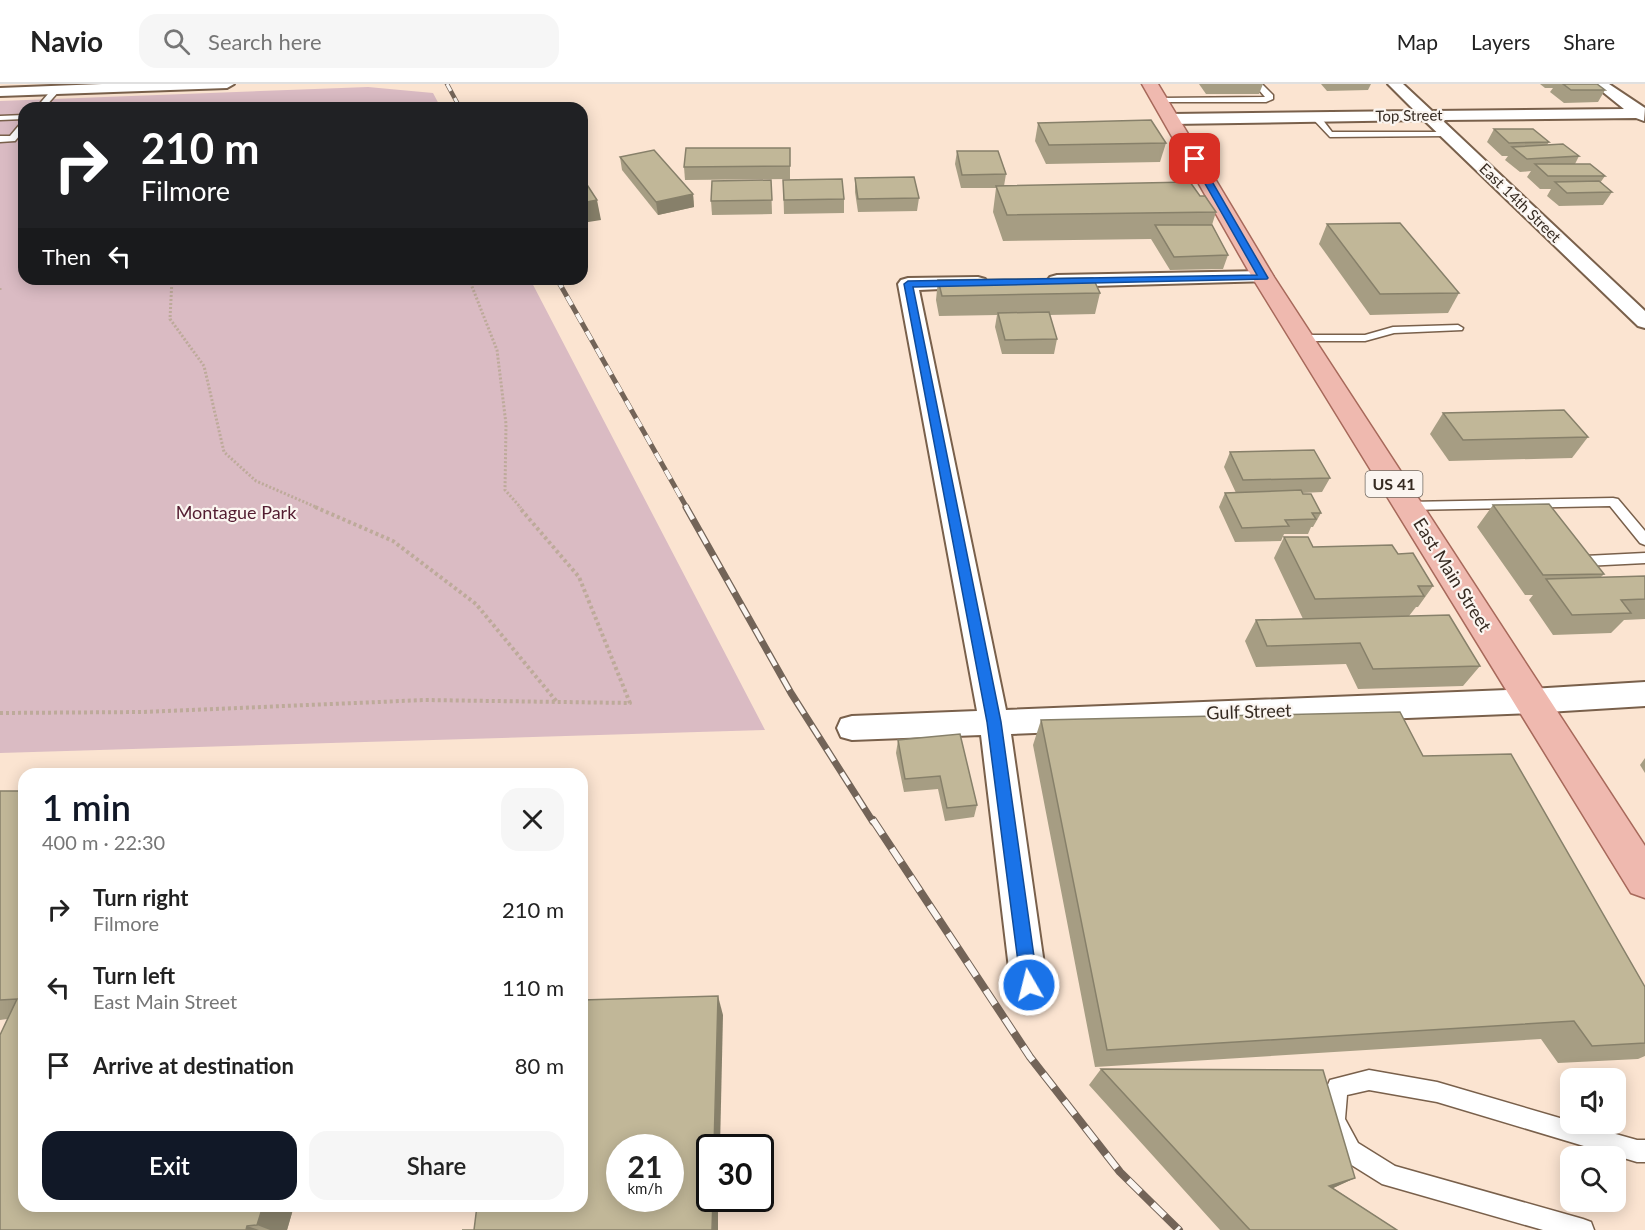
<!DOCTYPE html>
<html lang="en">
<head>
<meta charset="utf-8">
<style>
  body { margin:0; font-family:Lato,sans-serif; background:#f6f6f6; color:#222; height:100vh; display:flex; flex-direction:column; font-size:22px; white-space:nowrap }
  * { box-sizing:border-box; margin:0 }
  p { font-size:20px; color:#767676 }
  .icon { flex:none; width:33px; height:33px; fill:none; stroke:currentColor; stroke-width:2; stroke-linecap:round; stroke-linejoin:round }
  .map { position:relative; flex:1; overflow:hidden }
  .details { position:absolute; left:18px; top:684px; width:570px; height:444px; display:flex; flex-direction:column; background:#fff; border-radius:18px; box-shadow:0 3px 15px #0003 }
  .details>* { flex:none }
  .top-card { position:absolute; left:18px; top:18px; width:570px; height:183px; border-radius:18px; box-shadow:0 3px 15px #0003; background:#202124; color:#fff; overflow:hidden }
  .fabs { position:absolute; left:1560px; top:984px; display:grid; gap:12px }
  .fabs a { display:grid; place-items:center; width:66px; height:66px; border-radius:12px; background:#fff; box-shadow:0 3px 15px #0003; font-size:30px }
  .speed { position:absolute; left:606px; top:1050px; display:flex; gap:12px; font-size:30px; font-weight:700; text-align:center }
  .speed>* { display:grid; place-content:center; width:78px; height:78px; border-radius:50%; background:#fff; box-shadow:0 3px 15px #0003; line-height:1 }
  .speed small { font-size:15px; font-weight:400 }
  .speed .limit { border:3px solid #111; border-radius:9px; background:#fff; color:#111 }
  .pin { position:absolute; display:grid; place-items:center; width:51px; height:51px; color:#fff; margin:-26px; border-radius:12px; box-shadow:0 3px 9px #0006 }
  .me { position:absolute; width:66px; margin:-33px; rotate:352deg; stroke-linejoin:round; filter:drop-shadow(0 0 4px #0008) }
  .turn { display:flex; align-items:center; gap:21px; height:126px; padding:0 24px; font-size:27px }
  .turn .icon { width:78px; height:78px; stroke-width:2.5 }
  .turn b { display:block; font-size:42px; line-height:51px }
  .then { display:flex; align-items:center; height:57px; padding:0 24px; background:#0003; gap:12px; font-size:22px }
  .round { display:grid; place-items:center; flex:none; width:63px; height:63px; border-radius:18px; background:#f6f6f6 }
  .headline { display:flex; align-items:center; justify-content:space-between; height:102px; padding:0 24px }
  h1 { font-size:36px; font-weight:600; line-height:45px; color:#111827 }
  .primary-button { display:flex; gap:12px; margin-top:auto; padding:12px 24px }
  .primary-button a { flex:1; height:69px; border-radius:18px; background:#111827; color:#fff; font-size:24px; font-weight:600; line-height:69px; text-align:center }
  .primary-button a+a { background:#f6f6f6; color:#222 }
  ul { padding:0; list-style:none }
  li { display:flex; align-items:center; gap:18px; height:78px; padding:0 24px }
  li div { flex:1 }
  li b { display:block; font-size:22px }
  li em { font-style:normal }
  header { display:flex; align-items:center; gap:36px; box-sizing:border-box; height:84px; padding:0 30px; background:#fff; border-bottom:2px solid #e0e0e0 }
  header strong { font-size:28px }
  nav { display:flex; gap:33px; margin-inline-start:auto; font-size:21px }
  .search { width:420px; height:54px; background:#f6f6f6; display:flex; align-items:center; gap:15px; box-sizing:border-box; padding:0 21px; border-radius:18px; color:#767676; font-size:22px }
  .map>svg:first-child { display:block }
  .green { fill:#dabbc3 }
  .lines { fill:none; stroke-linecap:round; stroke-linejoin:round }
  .service-casing { stroke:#79604b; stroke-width:3 }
  .minor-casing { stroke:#79604b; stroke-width:4 }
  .primary-casing { stroke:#a7695b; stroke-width:3 }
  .path-far1 { stroke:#bdaa9a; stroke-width:3; stroke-dasharray:2 2; stroke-linecap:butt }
  .path { stroke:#bdaa9a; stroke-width:4; stroke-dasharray:3 3; stroke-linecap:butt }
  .service { fill:#fff; fill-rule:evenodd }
  .minor { fill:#fff; fill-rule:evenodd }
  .primary { fill:#efb9af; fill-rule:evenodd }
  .rail-far3-casing { stroke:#736458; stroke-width:4.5 }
  .rail-far2-casing { stroke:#736458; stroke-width:5 }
  .rail-far1-casing { stroke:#736458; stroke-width:7 }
  .rail-casing { stroke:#736458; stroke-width:8 }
  .rail-far3 { stroke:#fbf5f0; stroke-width:3; stroke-dasharray:8; stroke-linecap:butt }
  .rail-far2 { stroke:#fbf5f0; stroke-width:4; stroke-dasharray:10; stroke-linecap:butt }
  .rail-far1 { stroke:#fbf5f0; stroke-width:4.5; stroke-dasharray:14; stroke-linecap:butt }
  .rail { stroke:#fbf5f0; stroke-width:6; stroke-dasharray:17; stroke-linecap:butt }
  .wall { fill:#a69d83 }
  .shaded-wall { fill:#87806a }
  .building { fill:#c1b798; stroke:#87806a; stroke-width:1.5; fill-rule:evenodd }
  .route { fill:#1a73e8; stroke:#114b97; stroke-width:1.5 }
  .labels { text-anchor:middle; stroke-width:4.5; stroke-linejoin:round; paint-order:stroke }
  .far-street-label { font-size:15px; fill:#362b22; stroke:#fbf5f0 }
  .shield { fill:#fbf5f0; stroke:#716860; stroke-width:1.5 }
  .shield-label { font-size:16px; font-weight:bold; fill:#362b22 }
  .park-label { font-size:18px; fill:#531c30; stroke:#fbf5f0 }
  .street-label { font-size:18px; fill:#362b22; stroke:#fbf5f0 }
</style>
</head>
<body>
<header>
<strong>Navio</strong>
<div class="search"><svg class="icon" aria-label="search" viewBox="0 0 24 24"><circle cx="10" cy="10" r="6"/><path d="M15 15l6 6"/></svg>Search here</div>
<nav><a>Map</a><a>Layers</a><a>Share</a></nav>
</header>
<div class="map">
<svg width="1645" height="1146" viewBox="0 0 1645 1146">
  <rect width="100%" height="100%" fill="#fbe4d1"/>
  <!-- green -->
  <polygon class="green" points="368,3 433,9 441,24 24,24 24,195 530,195 765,646 0,669 0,17"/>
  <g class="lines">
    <defs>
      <g id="service">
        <polygon points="1254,0 1262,0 1273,11 1273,15 1266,18 1161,18 1157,16 1161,14 1265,13"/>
        <polygon points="54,3 61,5 44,24 36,24"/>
        <polygon points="24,31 24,35 0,36 0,32"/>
        <polygon points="1313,31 1319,31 1332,48 1447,48 1451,50 1447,52 1330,53 1313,35"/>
        <polygon points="21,39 24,39 24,46 15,57 0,58 0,52 10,52"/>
        <polygon points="1458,241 1463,244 1462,246 1394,249 1365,257 1302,257 1297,254 1302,251 1365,251 1393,243"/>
        <polygon points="1613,414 1618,415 1645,447 1645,461 1640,459 1610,422 1408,426 1401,422 1408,418"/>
        <polygon points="1645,469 1645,479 1585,482 1578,477 1585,472"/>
        <polygon points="1369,986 1437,998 1570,1037 1570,1040 1580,1040 1637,1056 1645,1056 1645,1078 1637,1078 1437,1018 1369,1006 1347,1011 1345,1035 1358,1059 1395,1082 1583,1135 1591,1138 1594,1146 1543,1146 1382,1100 1342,1075 1327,1043 1324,1036 1327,1003 1330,996"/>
      </g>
      <g id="minor">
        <polygon points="102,0 234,0 227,4 0,12 0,4"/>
        <polygon points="1388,0 1403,0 1432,27 1624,25 1593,0 1609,0 1645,24 1644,37 1636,34 1442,36 1645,227 1645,244 1638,242 1424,36 1172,40 1164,35 1172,30 1415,27"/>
        <polygon points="1263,187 1270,189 1273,193 1270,197 1057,203 1050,201 1047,197 1050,193 1057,191"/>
        <polygon points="978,193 985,195 988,199 985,203 919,206 1006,626 1531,605 1645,598 1645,622 1531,629 1011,650 1047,901 1042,914 1029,919 1016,914 1011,901 981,651 852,656 841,653 837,644 841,635 852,632 977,627 898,200 901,196 908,194"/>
      </g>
      <polygon id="primary" points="1142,0 1158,0 1274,193 1645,762 1645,814 1631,809 1252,193"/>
    </defs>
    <!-- service casing -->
    <use href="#service" class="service-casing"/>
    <!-- minor casing -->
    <use href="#minor" class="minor-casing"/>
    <!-- primary casing -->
    <use href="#primary" class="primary-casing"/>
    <!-- path-far1 -->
    <g class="path-far1">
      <polyline points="172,195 170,235 204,282 224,368 256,397 318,424"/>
      <polyline points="469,195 497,266 506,340 505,406 521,424"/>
      <polyline points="0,204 0,207"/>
    </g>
    <!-- path -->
    <g class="path">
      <polyline points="315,423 393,457 476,520 557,618"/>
      <polyline points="0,629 144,628 425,616 630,619 579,493 519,423"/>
    </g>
    <!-- service -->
    <use href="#service" class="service"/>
    <!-- minor -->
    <use href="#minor" class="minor"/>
    <!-- primary -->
    <use href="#primary" class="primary"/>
    <defs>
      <polyline id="rail-far3" points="447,0 460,24"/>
      <polyline id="rail-far2" points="557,195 687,424"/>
      <polyline id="rail-far1" points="686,423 791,609 873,738"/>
      <polyline id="rail" points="873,736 1030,973 1120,1088 1179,1146"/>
    </defs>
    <!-- rail-far3 casing -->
    <use href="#rail-far3" class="rail-far3-casing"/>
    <!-- rail-far2 casing -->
    <use href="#rail-far2" class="rail-far2-casing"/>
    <!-- rail-far1 casing -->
    <use href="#rail-far1" class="rail-far1-casing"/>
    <!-- rail casing -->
    <use href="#rail" class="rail-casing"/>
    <!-- rail-far3 -->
    <use href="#rail-far3" class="rail-far3"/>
    <!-- rail-far2 -->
    <use href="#rail-far2" class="rail-far2"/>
    <!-- rail-far1 -->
    <use href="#rail-far1" class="rail-far1"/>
    <!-- rail -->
    <use href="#rail" class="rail"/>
  </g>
  <!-- wall -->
  <g class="wall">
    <polygon points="1199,0 1263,0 1259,10 1206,10"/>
    <polygon points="1321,0 1371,0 1368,6 1327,7"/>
    <polygon points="1540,0 1597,0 1605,6 1598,18 1564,19 1550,8 1553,4 1545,4"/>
    <polygon points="1038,39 1166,59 1160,78 1046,80 1035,57"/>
    <polygon points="1494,45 1549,58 1547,61 1579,72 1575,80 1605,92 1600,99 1612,108 1603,121 1559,122 1547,112 1551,105 1540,105 1527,93 1531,87 1520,88 1505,76 1508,72 1502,72 1487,58"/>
    <polygon points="790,64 790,95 685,96 684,83"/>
    <polygon points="957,67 1006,90 1004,102 1200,112 1216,128 1212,141 1228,171 1223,185 1170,186 1151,155 1003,157 993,128 996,104 961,104 955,80"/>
    <polygon points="620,73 693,110 694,123 658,131 622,86"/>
    <polygon points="855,94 919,114 917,127 858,128 855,108"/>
    <polygon points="771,96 772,130 712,131 711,117"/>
    <polygon points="783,96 844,115 844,129 784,130"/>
    <polygon points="1327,140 1459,209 1448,229 1370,231 1319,160"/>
    <polygon points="938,196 1100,209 1095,230 1049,231 1057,255 1054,270 1002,270 995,243 997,231 939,232 936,216"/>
    <polygon points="1443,329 1588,353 1572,374 1449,377 1430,350"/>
    <polygon points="1230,368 1330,394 1322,408 1302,409 1321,429 1313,443 1311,443 1308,450 1284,450 1281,457 1235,458 1219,423 1225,409 1236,409 1224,383"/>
    <polygon points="1493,421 1604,490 1601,493 1645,492 1645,535 1624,536 1611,549 1553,551 1529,516 1533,511 1525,511 1477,443"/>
    <polygon points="1284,453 1313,463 1398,470 1433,502 1418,523 1416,523 1409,532 1480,582 1463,602 1358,605 1346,580 1256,583 1245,557 1256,536 1303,535 1274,474"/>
    <polygon points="1041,636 1423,672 1645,903 1645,972 1638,975 1558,979 1541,955 1095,983 1033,661"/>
    <polygon points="898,656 977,721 974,733 945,737 938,705 904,708 896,669"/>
    <polygon points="1645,674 1645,689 1640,681"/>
    <polygon points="0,707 294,1122 287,1146 0,1146 7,935 0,936"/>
    <polygon points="1101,985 1355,1094 1333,1104 1397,1146 1220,1146 1089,1001"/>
  </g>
  <!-- shaded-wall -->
  <g class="shaded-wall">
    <polygon points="693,110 694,123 658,131 656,118"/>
    <polygon points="597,116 601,136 582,139 582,119"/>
    <polygon points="718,912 723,931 720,1064 714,1064"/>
    <polygon points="1355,1094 1329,1106 1329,1102"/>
    <polygon points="713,1114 718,1114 718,1146 712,1146"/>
    <polygon points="263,1122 294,1122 287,1146 270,1146 257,1141"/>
    <polygon points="247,1142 259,1146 246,1146"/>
  </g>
  <!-- building -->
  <g class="building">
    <polygon points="1563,0 1597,0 1605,6 1571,6"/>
    <polygon points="1151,36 1166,59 1049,61 1038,39"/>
    <polygon points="1494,45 1533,45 1549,58 1509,59"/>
    <polygon points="1563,60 1579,72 1527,75 1512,63"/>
    <polygon points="686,64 790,64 790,82 684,83"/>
    <polygon points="654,66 693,110 656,118 620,73"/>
    <polygon points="957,67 998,67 1006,90 962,91"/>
    <polygon points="1535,80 1590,80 1605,92 1548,92"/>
    <polygon points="582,93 597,116 582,119"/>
    <polygon points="914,93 919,114 858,115 855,94"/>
    <polygon points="842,95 844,115 784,116 783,96"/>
    <polygon points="771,96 772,116 711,117 712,97"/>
    <polygon points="1599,97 1612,108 1567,109 1555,98"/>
    <polygon points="1190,98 1200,112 1205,112 1216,128 1007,131 996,102"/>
    <polygon points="1400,139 1459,209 1380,210 1327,140"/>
    <polygon points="1155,141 1212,141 1228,171 1174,173"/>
    <polygon points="1093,194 1100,209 942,212 938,196"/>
    <polygon points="1049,228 1057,255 1005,256 998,229"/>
    <polygon points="1564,326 1588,353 1463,356 1443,329"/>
    <polygon points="1314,366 1330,394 1243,396 1230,368"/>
    <polygon points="1301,406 1303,410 1311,410 1321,429 1312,429 1316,435 1285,436 1289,442 1242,444 1225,409"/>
    <polygon points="1549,420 1604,490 1543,491 1493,421"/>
    <polygon points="1284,453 1308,453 1313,463 1392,461 1398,470 1413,469 1433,502 1418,502 1424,512 1315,515"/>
    <polygon points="1645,492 1645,515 1621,516 1631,529 1572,531 1546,495"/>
    <polygon points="1449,531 1480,582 1373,585 1360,559 1267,562 1256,536"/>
    <polygon points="1400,628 1423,672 1511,670 1645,903 1645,959 1592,962 1574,937 1107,966 1041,636"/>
    <polygon points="960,650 977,721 947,724 940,692 905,695 898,656"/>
    <polygon points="0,707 24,707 24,1122 263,1122 257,1141 247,1142 246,1146 0,1146 0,951 17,915 0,916"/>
    <path d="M718,912L714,1064H710V1114H713L712,1146H462H474L477,1122H582V916ZM620,1064H670V1114H620Z"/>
    <polygon points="1101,985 1323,986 1355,1094 1329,1102 1397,1146 1250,1146"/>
  </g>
  <!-- route -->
  <polygon class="route" points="1195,72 1199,75 1268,194 1267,195 913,203 1001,638 1038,901 1036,907 1029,909 1023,907 1021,901 987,638 904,200 908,197 1257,191 1191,75"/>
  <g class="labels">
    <!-- far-street labels -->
    <g class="far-street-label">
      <text transform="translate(1409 32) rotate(-1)" y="5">Top Street</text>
      <text transform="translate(1520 119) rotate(44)" y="5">East 14th Street</text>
    </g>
    <!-- shield labels -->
    <rect class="shield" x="1365.5" y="387" width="57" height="26" rx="4.5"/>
    <g class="shield-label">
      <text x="1394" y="406">US 41</text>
    </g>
    <!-- park labels -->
    <g class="park-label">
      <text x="236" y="435">Montague Park</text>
    </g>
    <!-- street labels -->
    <g class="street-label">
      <text transform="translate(1452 491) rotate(58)" y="6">East Main Street</text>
      <text transform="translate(1249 628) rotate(-2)" y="6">Gulf Street</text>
    </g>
  </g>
</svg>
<div class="fabs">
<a><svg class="icon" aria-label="sound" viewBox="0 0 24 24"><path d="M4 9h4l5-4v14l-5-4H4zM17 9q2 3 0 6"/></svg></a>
<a><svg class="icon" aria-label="search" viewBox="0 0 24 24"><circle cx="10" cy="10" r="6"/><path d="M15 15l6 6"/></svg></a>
</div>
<div class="speed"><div>21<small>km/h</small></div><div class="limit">30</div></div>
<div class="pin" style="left:1195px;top:75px;background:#d93025"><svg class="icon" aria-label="arrive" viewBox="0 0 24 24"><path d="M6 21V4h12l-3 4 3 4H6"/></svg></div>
<svg class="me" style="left:1029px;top:901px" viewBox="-20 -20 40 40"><circle r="17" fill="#1a73e8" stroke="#fff" stroke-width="3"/><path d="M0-11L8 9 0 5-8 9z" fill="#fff"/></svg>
<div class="top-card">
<div class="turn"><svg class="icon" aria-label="right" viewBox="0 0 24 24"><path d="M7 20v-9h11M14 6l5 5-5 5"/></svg><div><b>210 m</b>Filmore</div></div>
<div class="then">Then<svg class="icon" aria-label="left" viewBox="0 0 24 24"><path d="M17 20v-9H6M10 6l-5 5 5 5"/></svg></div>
</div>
<section class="details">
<div class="headline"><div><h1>1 min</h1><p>400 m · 22:30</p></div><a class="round"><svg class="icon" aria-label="close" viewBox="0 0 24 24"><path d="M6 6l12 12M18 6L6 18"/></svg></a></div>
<ul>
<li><svg class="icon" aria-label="right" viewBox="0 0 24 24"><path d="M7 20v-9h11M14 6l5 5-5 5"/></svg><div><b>Turn right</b><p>Filmore</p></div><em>210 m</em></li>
<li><svg class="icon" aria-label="left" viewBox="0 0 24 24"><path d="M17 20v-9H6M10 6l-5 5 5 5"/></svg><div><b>Turn left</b><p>East Main Street</p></div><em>110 m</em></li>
<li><svg class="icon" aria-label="arrive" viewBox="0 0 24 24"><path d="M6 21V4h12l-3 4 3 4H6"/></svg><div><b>Arrive at destination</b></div><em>80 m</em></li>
</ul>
<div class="primary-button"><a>Exit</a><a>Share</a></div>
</section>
</div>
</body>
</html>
